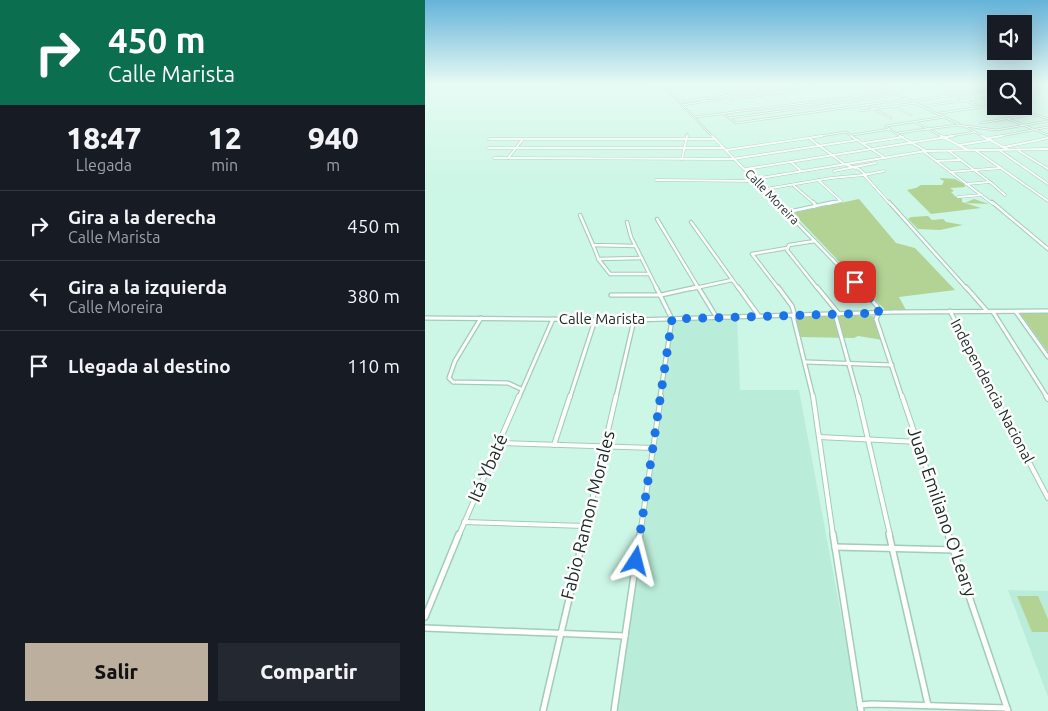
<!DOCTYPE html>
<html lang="es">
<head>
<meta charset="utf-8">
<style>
  body { margin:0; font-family:Ubuntu,sans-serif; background:#242831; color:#f1f3f6; height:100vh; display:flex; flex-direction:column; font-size:19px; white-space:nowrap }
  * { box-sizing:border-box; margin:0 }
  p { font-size:16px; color:#9ea1a6 }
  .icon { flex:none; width:28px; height:28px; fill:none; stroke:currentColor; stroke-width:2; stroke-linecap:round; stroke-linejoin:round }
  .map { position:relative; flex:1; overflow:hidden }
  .details { display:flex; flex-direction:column; background:#171b24; width:425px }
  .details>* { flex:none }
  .hud { background:#0b6e4f; color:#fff; overflow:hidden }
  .tools { position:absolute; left:562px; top:15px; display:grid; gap:10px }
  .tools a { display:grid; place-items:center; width:45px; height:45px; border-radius:0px; background:#171b24; box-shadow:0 5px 20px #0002; font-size:25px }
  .pin { position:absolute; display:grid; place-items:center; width:42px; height:42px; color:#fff; margin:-21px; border-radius:10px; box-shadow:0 2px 8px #0006 }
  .me { position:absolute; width:55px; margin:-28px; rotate:9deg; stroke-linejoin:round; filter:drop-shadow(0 0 4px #0008) }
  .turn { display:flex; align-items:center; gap:18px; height:105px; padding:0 25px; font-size:22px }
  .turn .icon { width:65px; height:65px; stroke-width:2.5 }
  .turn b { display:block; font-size:35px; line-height:42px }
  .eta { display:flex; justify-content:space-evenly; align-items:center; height:85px; text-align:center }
  .eta b { font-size:30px; font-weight:800; line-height:35px }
  .action { display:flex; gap:10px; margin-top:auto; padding:10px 25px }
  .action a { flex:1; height:58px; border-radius:0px; background:#bcaf9d; color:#111; font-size:20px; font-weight:800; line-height:58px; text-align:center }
  .action a+a { background:#242831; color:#f1f3f6 }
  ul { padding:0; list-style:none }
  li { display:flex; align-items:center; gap:15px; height:70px; padding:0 25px; border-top:1px solid #363941 }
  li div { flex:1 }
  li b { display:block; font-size:19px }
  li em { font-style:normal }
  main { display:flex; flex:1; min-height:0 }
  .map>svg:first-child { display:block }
  .built { fill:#baedd9 }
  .green { fill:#b3d394 }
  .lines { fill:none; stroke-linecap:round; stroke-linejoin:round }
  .street-far5-casing { stroke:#a2cbbb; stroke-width:2.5 }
  .street-far4-casing { stroke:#a2cbbb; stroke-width:3 }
  .street-far3-casing { stroke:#a2cbbb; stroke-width:4.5 }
  .street-far2-casing { stroke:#a2cbbb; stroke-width:5.5 }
  .street-far1-casing { stroke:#a2cbbb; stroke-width:6 }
  .street-casing { stroke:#a2cbbb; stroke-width:8 }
  .street-far5 { stroke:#fff; stroke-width:1 }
  .street-far4 { stroke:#fff; stroke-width:2 }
  .street-far3 { stroke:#fff; stroke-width:2.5 }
  .street-far2 { stroke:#fff; stroke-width:3 }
  .street-far1 { stroke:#fff; stroke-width:4 }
  .street { stroke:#fff; stroke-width:5 }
  .route { stroke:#1a73e8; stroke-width:9; stroke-dasharray:0 16.2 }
  .labels { text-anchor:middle; stroke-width:5; stroke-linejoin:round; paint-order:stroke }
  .far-street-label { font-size:12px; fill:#1b2b25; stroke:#fff }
  .street-label { font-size:15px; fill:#1b2b25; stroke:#fff }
  .near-street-label { font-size:18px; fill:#1b2b25; stroke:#fff }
</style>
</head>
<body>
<main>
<section class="details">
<div class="hud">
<div class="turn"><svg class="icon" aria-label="right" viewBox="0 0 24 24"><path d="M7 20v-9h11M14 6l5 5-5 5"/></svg><div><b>450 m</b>Calle Marista</div></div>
</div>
<div class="eta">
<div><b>18:47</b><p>Llegada</p></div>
<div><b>12</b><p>min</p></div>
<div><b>940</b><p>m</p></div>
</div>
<ul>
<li><svg class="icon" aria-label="right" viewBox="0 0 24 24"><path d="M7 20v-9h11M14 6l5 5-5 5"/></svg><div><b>Gira a la derecha</b><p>Calle Marista</p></div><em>450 m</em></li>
<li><svg class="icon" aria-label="left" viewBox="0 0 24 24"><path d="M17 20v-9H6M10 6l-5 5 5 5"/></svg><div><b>Gira a la izquierda</b><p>Calle Moreira</p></div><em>380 m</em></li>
<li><svg class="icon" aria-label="arrive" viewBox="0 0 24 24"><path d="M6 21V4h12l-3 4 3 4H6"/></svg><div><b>Llegada al destino</b></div><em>110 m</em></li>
</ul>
<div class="action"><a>Salir</a><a>Compartir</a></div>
</section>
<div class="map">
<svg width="623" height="711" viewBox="0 0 623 711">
  <rect width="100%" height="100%" fill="#ccf6e6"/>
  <!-- built -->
  <g class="built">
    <polygon points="312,319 315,390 374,390 434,711 193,711 245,322"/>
    <polygon points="583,590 623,591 623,697"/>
  </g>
  <!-- green -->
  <g class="green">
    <polygon points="516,178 530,179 539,184 540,187 525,188 529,191 526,192 531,197 537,198 537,202 540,203 549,199 564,204 540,203 556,208 506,214 482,190 491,188 496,185 517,185 519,181 515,179"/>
    <polygon points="434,199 471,243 490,248 530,290 474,297 482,312 461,311 368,213"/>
    <polygon points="503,216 507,220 518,219 521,222 538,225 515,230 493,229 483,219 486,217"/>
    <polygon points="595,313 623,313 623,352"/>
    <polygon points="368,316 448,316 458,340 433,336 429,338 374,337"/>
    <polygon points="592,596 613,596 623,619 623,632 607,632"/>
  </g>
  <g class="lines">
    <defs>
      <g id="street-far5">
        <polyline points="237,84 288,137"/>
        <polyline points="450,84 534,124"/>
        <polyline points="599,85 603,84"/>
        <polyline points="0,88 239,86"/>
        <polyline points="301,94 307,99 426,84"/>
        <polyline points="534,98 554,106"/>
        <polyline points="599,100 601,100 599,101"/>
        <polyline points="281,101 304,97"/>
        <polyline points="488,101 571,89"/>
        <polyline points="255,102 389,84"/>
        <polyline points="258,105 281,101 277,99"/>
        <polyline points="441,105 466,118"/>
        <polyline points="468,106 486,115"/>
        <polyline points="500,106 571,96"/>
        <polyline points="435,111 490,103"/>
        <polyline points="515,113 571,105"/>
        <polyline points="299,114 311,123 483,99"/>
        <polyline points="270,117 529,84"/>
        <polyline points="305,118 465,96"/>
        <polyline points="583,119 623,135"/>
        <polyline points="490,122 518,137"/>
        <polyline points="556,123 609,114 623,119"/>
        <polyline points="461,126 519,117"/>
        <polyline points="539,126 559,137"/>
        <polyline points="461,127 477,137"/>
        <polyline points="473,133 532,125 571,130 623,121"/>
        <polyline points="427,135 465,129"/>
        <polyline points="261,137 262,134"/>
        <polyline points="389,137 421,132 428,137"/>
        <polyline points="520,137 550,132"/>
        <polyline points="570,137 623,127"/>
      </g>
      <g id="street-far4">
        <polyline points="287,136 353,204"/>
        <polyline points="426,136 460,158"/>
        <polyline points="475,136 501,151"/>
        <polyline points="516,136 543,150"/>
        <polyline points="557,136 582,149"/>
        <polyline points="384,138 419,164 434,169 441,175"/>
        <polyline points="564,138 577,136"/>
        <polyline points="64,139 291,139"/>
        <polyline points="439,143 478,137"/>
        <polyline points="535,145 566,140"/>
        <polyline points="580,147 623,138"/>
        <polyline points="63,148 299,148"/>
        <polyline points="302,150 397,136"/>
        <polyline points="550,150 623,201"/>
        <polyline points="574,150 623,184"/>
        <polyline points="498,151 568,204"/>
        <polyline points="524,151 565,182 541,184"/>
        <polyline points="594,151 623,169"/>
        <polyline points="69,158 308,159 433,140"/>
        <polyline points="83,158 98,139"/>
        <polyline points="257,159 262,136"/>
        <polyline points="511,161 535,160"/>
        <polyline points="366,162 376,171"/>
        <polyline points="321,169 528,136"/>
        <polyline points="409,171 451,163"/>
        <polyline points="459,171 439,175 465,204"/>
        <polyline points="525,172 576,168"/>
        <polyline points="330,179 501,151 623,149"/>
        <polyline points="231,180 331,181"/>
        <polyline points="393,180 416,201 403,204"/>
        <polyline points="565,182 580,195"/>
        <polyline points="368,185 390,204"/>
        <polyline points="341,189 406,178 439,175"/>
        <polyline points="533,197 557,195"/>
      </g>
      <g id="street-far3">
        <polyline points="352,202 436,289"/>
        <polyline points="388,202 390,204 389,207"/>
        <polyline points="464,202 542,289"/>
        <polyline points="567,202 623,249"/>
        <polyline points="363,212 409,202"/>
        <polyline points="155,215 168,245 210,246"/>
        <polyline points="232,219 274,289"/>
        <polyline points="202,222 206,237 232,289"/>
        <polyline points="266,222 314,289"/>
        <polyline points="390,241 364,245 362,250 393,289"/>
        <polyline points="168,245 174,260 185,274 224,274"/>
        <polyline points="173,259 217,258"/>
        <polyline points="266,289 307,280"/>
        <polyline points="354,289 327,254 362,248"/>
      </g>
      <g id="street-far2">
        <polyline points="231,287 247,319 235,397"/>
        <polyline points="273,287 292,318"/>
        <polyline points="313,287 334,316"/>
        <polyline points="353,287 367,306 370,316"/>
        <polyline points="392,287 414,314"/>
        <polyline points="435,287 452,306 454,313"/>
        <polyline points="541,287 562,311"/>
        <polyline points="186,295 236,295 272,287"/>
        <polyline points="525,311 570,397"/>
        <polyline points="568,312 622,397"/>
        <polyline points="591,312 623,357"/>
        <polyline points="454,313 451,319 477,397"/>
        <polyline points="410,314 433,397"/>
        <polyline points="368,316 388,397"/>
        <polyline points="0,318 209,320 470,312 623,311"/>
        <polyline points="56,318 30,361 24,378 28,382 83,383 96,389"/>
        <polyline points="381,362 467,365"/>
        <polyline points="94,397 128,319"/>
        <polyline points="145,397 170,320"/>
        <polyline points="191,397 209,320"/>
      </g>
      <g id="street-far1">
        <polyline points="388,396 408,535"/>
        <polyline points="433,396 465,535"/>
        <polyline points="477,396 524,535"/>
        <polyline points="569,396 623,498"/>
        <polyline points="621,396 623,399"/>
        <polyline points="394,437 494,442"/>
        <polyline points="74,443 229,448"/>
        <polyline points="129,445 145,396"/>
        <polyline points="39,522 160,526"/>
        <polyline points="34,535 94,396"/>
        <polyline points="159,535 191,396"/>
        <polyline points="215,535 236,396"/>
      </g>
      <g id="street">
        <polyline points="408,534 435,705"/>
        <polyline points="464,534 503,705"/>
        <polyline points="523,534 583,711"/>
        <polyline points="410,547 530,550"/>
        <polyline points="0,617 34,534"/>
        <polyline points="0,628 200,636"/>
        <polyline points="118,711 159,534"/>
        <polyline points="189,711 215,534"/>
        <polyline points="436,711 435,705 447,704 582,708"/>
      </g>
    </defs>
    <!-- street-far5 casing -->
    <use href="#street-far5" class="street-far5-casing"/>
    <!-- street-far4 casing -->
    <use href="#street-far4" class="street-far4-casing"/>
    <!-- street-far3 casing -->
    <use href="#street-far3" class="street-far3-casing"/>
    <!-- street-far2 casing -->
    <use href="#street-far2" class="street-far2-casing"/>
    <!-- street-far1 casing -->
    <use href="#street-far1" class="street-far1-casing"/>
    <!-- street casing -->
    <use href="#street" class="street-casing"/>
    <!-- street-far5 -->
    <use href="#street-far5" class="street-far5"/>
    <!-- street-far4 -->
    <use href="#street-far4" class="street-far4"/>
    <!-- street-far3 -->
    <use href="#street-far3" class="street-far3"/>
    <!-- street-far2 -->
    <use href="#street-far2" class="street-far2"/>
    <!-- street-far1 -->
    <use href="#street-far1" class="street-far1"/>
    <!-- street -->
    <use href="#street" class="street"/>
  </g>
  <!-- sky -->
  <linearGradient id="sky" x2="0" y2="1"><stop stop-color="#65b3d9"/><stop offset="0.46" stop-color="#e8fbf4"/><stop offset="1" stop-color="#e8fbf4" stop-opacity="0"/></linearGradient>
  <rect width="623" height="183" fill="url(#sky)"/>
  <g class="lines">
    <!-- route -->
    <polyline class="route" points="211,561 247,319 454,313 452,306 430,282"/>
  </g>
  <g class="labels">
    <!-- far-street labels -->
    <g class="far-street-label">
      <text transform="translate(347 197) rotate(46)" y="4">Calle Moreira</text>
    </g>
    <!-- street labels -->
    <g class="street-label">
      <text x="177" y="324">Calle Marista</text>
      <text transform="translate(567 391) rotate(62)" y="5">Independencia Nacional</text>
    </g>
    <!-- near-street labels -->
    <g class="near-street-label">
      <text transform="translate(63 468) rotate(-66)" y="6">Itá Ybaté</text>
      <text transform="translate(517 512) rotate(71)" y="6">Juan Emiliano O'Leary</text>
      <text transform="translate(163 515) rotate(-76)" y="6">Fabio Ramon Morales</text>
    </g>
  </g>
</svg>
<div class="tools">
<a><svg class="icon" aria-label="sound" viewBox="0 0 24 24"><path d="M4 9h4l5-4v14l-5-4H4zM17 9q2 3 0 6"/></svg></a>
<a><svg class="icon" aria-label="search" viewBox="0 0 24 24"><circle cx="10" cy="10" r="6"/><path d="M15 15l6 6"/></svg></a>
</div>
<div class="pin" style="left:430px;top:282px;background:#d93025"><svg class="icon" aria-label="arrive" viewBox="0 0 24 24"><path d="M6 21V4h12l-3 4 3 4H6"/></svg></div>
<svg class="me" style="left:211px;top:561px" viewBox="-20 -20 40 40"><path d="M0-17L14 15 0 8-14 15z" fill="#1a73e8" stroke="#fff" stroke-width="4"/></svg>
</div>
</main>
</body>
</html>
